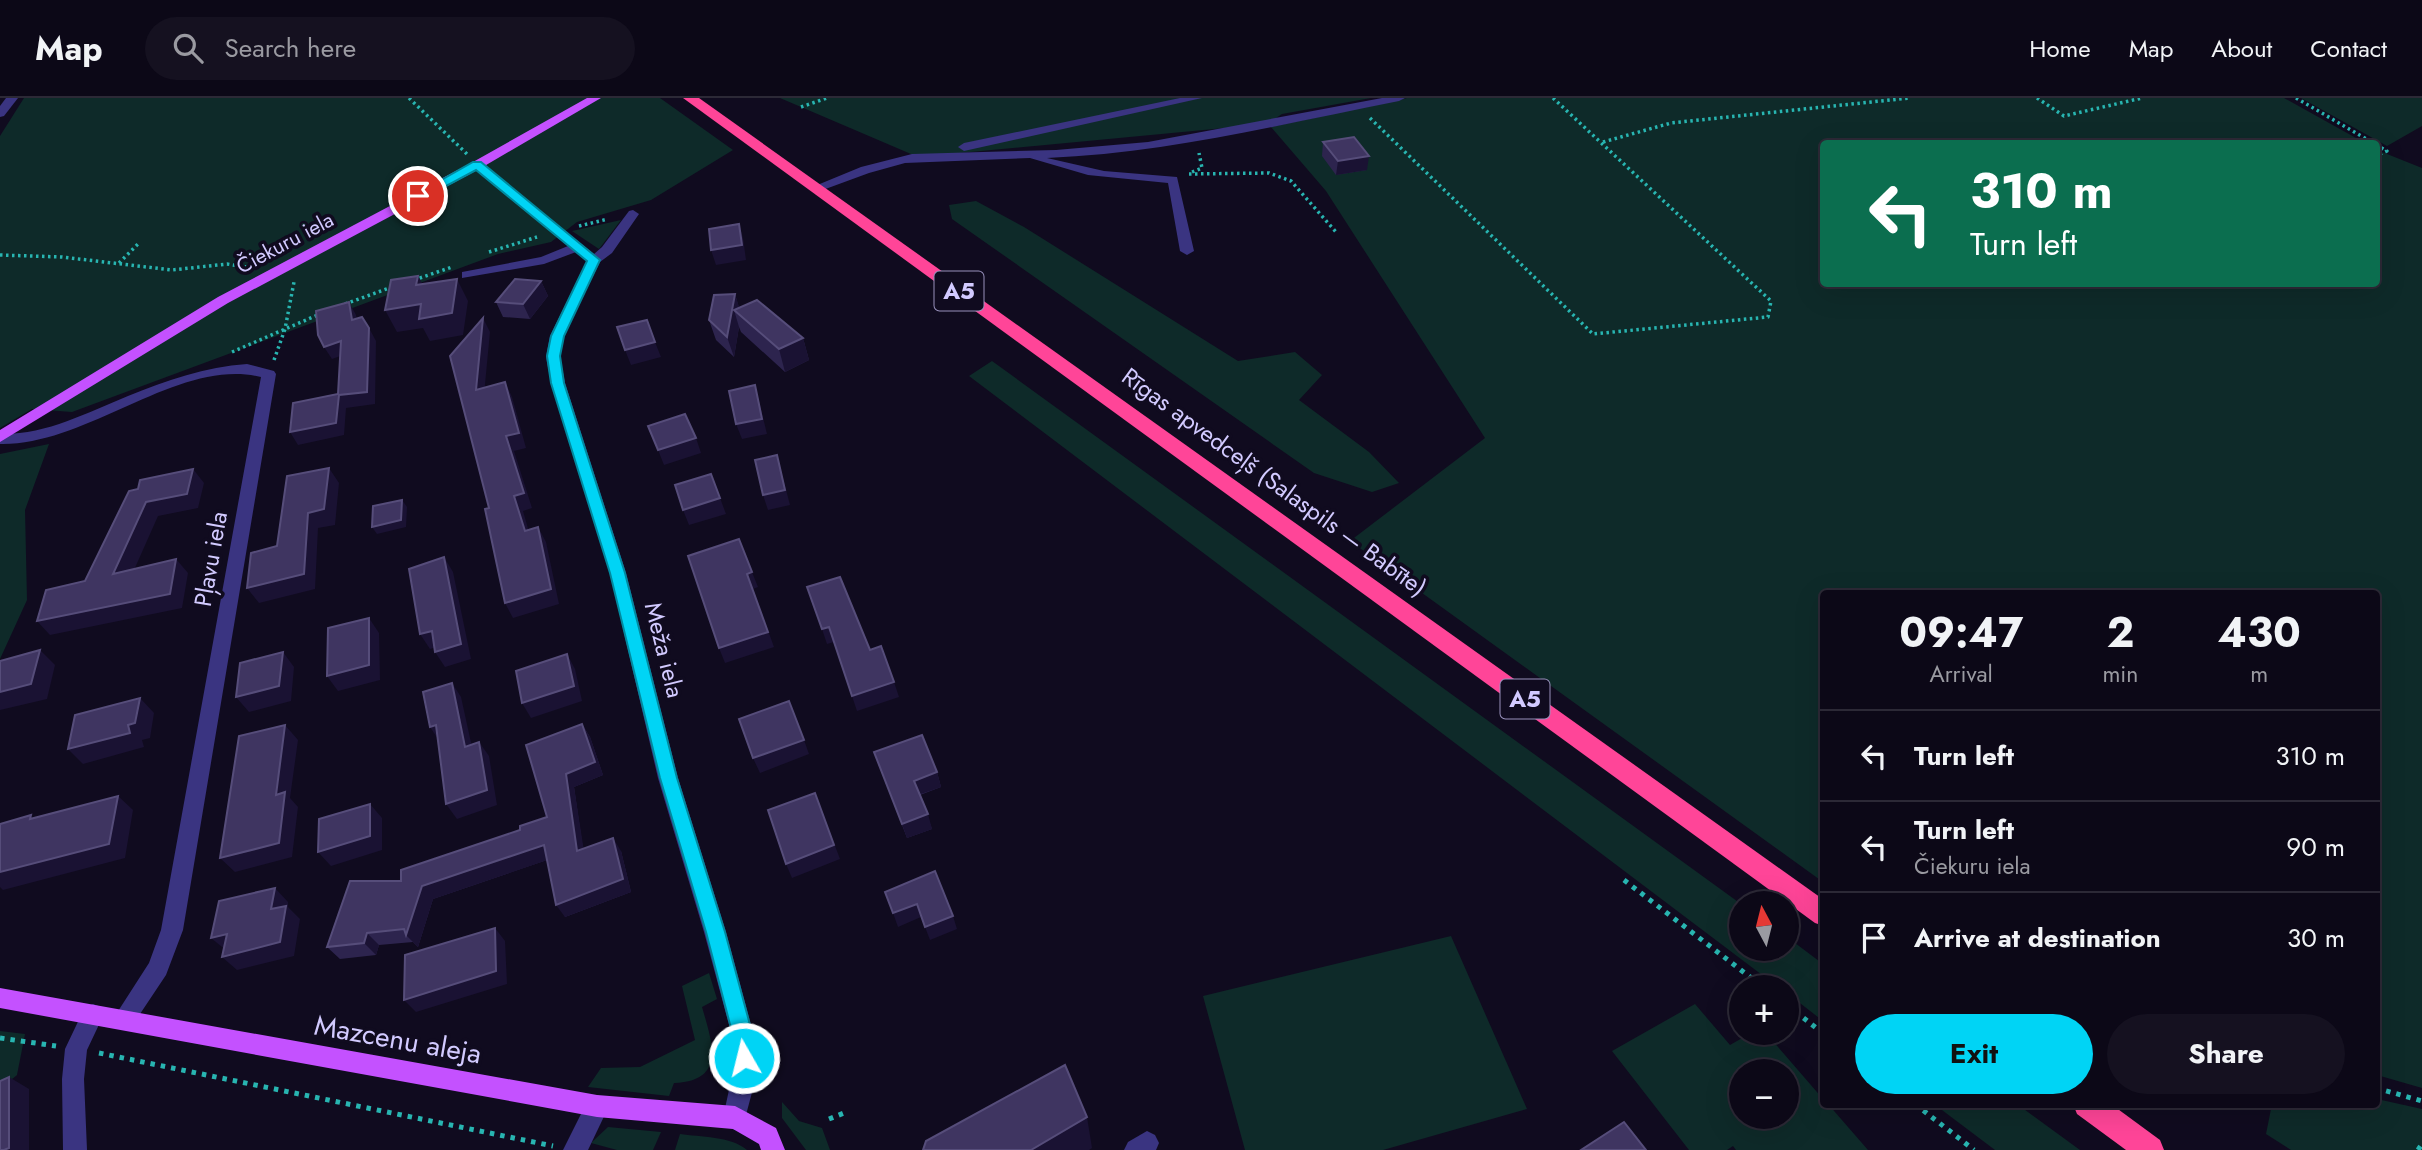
<!DOCTYPE html>
<html lang="en">
<head>
<meta charset="utf-8">
<style>
  body { margin:0; font-family:Jost,sans-serif; background:#151120; color:#f1f3f6; height:100vh; display:flex; flex-direction:column; font-size:26px; white-space:nowrap }
  * { box-sizing:border-box; margin:0 }
  p { font-size:23px; color:#9a9aa1 }
  .icon { flex:none; width:38px; height:38px; fill:none; stroke:currentColor; stroke-width:2; stroke-linecap:round; stroke-linejoin:round }
  .map { position:relative; flex:1; overflow:hidden }
  .panel { position:absolute; left:1820px; top:492px; width:560px; height:518px; display:flex; flex-direction:column; background:#0c0817; border-radius:7px; box-shadow:0 7px 28px #0002,0 0 0 2px #2c2936 }
  .panel>* { flex:none }
  .top-card { position:absolute; left:1820px; top:42px; width:560px; height:147px; border-radius:7px; box-shadow:0 7px 28px #0002,0 0 0 2px #2c2936; background:#0b6e4f; color:#fff; overflow:hidden }
  .needle { width:46px; rotate:353deg }
  .tools { position:absolute; left:1729px; top:793px; display:grid; gap:14px }
  .tools a { display:grid; place-items:center; width:70px; height:70px; border-radius:50%; background:#0c0817; box-shadow:0 7px 28px #0002,0 0 0 2px #2c2936; font-size:35px }
  .pin { position:absolute; display:grid; place-items:center; width:60px; height:60px; color:#fff; margin:-30px; border:4px solid #fff; border-radius:50%; box-shadow:0 2px 7px #0007 }
  .me { position:absolute; width:77px; margin:-38px; rotate:352deg; stroke-linejoin:round; filter:drop-shadow(0 0 5px #0008) }
  .turn { display:flex; align-items:center; gap:24px; height:147px; padding:0 35px; font-size:32px }
  .turn .icon { width:91px; height:91px; stroke-width:2.5 }
  .turn b { display:block; font-size:49px; line-height:60px }
  .eta { display:flex; justify-content:space-evenly; align-items:center; height:119px; text-align:center }
  .eta b { font-size:42px; font-weight:700; line-height:49px }
  .action { display:flex; gap:14px; margin-top:auto; padding:14px 35px }
  .action a { flex:1; height:80px; border-radius:42px; background:#00d4f5; color:#111; font-size:28px; font-weight:700; line-height:80px; text-align:center }
  .action a+a { background:#151120; color:#f1f3f6 }
  ul { padding:0; list-style:none }
  li { display:flex; align-items:center; gap:21px; height:91px; padding:0 35px; border-top:2px solid #2c2936 }
  li div { flex:1 }
  li b { display:block; font-size:26px }
  li em { font-style:normal }
  header { display:flex; align-items:center; gap:42px; box-sizing:border-box; height:98px; padding:0 35px; background:#0c0817; border-bottom:2px solid #2c2936 }
  header strong { font-size:33px }
  nav { display:flex; gap:38px; margin-inline-start:auto; font-size:24px }
  .search { width:490px; height:63px; background:#151120; display:flex; align-items:center; gap:18px; box-sizing:border-box; padding:0 24px; border-radius:38px; color:#9a9aa1; font-size:26px }
  .map>svg:first-child { display:block }
  .green { fill:#0e2a29; fill-rule:evenodd }
  .lines { fill:none; stroke-linecap:round; stroke-linejoin:round }
  .path-far1 { stroke:#28b5b1; stroke-width:3.5; stroke-dasharray:2.5 3.5; stroke-linecap:butt }
  .path { stroke:#28b5b1; stroke-width:5; stroke-dasharray:4.5 6; stroke-linecap:butt }
  .minor { fill:#3a3481; fill-rule:evenodd }
  .major { fill:#c451ff; fill-rule:evenodd }
  .highway { fill:#ff4598; fill-rule:evenodd }
  .wall { fill:#2d244e }
  .shaded-wall { fill:#1a1233 }
  .building { fill:#3f3561; stroke:#564d7a; stroke-width:2 }
  .route { fill:#00d4f5; stroke:#008a9f; stroke-width:2 }
  .labels { text-anchor:middle; stroke-width:7; stroke-linejoin:round; paint-order:stroke }
  .far-street-label { font-size:21px; fill:#d2caff; stroke:#100b1f }
  .shield { fill:#100b1f; stroke:#9891bc; stroke-width:2 }
  .shield-label { font-size:23px; font-weight:bold; fill:#d2caff }
  .street-label { font-size:24px; fill:#d2caff; stroke:#100b1f }
  .near-street-label { font-size:28px; fill:#d2caff; stroke:#100b1f }
</style>
</head>
<body>
<header>
<strong>Map</strong>
<div class="search"><svg class="icon" aria-label="search" viewBox="0 0 24 24"><circle cx="10" cy="10" r="6"/><path d="M15 15l6 6"/></svg>Search here</div>
<nav><a>Home</a><a>Map</a><a>About</a><a>Contact</a></nav>
</header>
<div class="map">
<svg width="2422" height="1052" viewBox="0 0 2422 1052">
  <rect width="100%" height="100%" fill="#100b1f"/>
  <!-- green -->
  <g class="green">
    <polygon points="24,0 660,0 733,52 651,102 577,124 551,144 498,156 72,314 32,311 0,330 0,38"/>
    <polygon points="780,0 1371,0 1282,16 1267,26 918,59"/>
    <polygon points="1407,0 2284,0 2365,45 1824,46 1824,186 2376,186 2377,52 2422,70 2422,990 2377,977 2376,495 1824,495 1823,784 1350,443 1485,340 1326,93 1271,29"/>
    <polygon points="2301,0 2422,0 2422,28 2387,48"/>
    <polygon points="976,103 1024,129 1238,263 1295,254 1322,277 1299,302 1369,354 1399,385 1372,394 1314,375 952,121 949,107"/>
    <polygon points="621,122 599,151 572,133"/>
    <polygon points="992,263 1741,806 1741,850 1787,850 1787,839 1823,866 1823,923 1787,895 1787,889 1778,889 969,278"/>
    <polygon points="49,346 25,412 27,502 0,561 0,356"/>
    <polygon points="1451,838 1527,1011 1383,1052 1245,1052 1203,898"/>
    <path d="M709,875L717,901L702,909C712,944 727,983 674,985L669,998L588,989L601,970L640,969L695,942L682,888Z"/>
    <path d="M1695,906L1730,947L1751,935H1766L1823,1001L1824,1006H1828L1868,1052H1736L1733,1048L1727,1052H1689L1612,953ZM1741,973H1787V1018H1741Z"/>
    <polygon points="0,933 25,936 17,977 0,991"/>
    <polygon points="2377,1001 2422,1011 2422,1052 2291,1052 2266,1036 2272,1006 2376,1006"/>
    <polygon points="782,1004 799,1023 822,1030 830,1052 806,1052 782,1020"/>
    <polygon points="1934,1006 2017,1006 2080,1052 1995,1052"/>
    <polygon points="608,1029 661,1034 653,1052 617,1052 591,1045"/>
    <path d="M680,1036C700,1039 731,1038 747,1052H675Z"/>
  </g>
  <g class="lines">
    <!-- path-far1 -->
    <g class="path-far1">
      <polyline points="409,0 467,56"/>
      <polyline points="2037,0 2064,18 2142,0"/>
      <polyline points="2296,0 2375,46"/>
      <polyline points="801,9 827,0"/>
      <polyline points="1370,20 1593,236 1768,219 1771,203 1553,0"/>
      <polyline points="1603,44 1671,25 1909,0"/>
      <polyline points="2376,47 2387,53 2376,58"/>
      <polyline points="1192,74 1202,70 1199,55"/>
      <polyline points="1189,76 1269,75 1291,83 1336,134"/>
      <polyline points="579,128 608,121"/>
      <polyline points="489,154 537,139"/>
      <polyline points="0,157 62,159 172,172 227,166 246,169"/>
      <polyline points="119,165 138,146"/>
      <polyline points="414,182 452,169"/>
      <polyline points="345,206 392,189"/>
      <polyline points="232,254 320,216"/>
      <polyline points="274,262 285,231 294,184"/>
    </g>
    <!-- path -->
    <g class="path">
      <polyline points="1624,782 1763,889"/>
      <polyline points="1787,907 1824,936"/>
      <polyline points="0,940 56,948"/>
      <polyline points="99,955 553,1048"/>
      <polyline points="2376,990 2422,1003"/>
      <polyline points="1915,1006 1974,1052"/>
      <polyline points="829,1021 844,1015"/>
      <polyline points="2418,1052 2422,1046"/>
    </g>
    <!-- minor -->
    <g class="minor">
      <polygon points="6,0 18,0 4,18 0,19 0,8"/>
      <polygon points="1180,0 1202,0 964,53 958,49 964,45"/>
      <path d="M1382,0H1405L1399,3C1282,26 1167,55 1047,60L1104,73L1177,79L1194,153L1187,157L1180,153L1168,85L1088,77L1030,60L905,65L869,75L820,93L810,90L861,69L912,56L1056,52L1148,44Z"/>
      <polygon points="477,63 594,156 602,149 629,113 633,112 639,116 612,155 600,164 573,217 564,238 560,259 565,285 626,475 678,680 726,834 754,938 754,987 743,1028 735,1032 727,1028 723,1020 730,987 732,938 704,834 658,680 610,475 551,285 546,259 550,238 587,163 576,154 544,166 462,180 462,174 541,159 568,148 473,70 471,67"/>
      <path d="M247,266L274,273L276,276L183,832L166,877L132,928L124,931L116,928L113,921L149,865L161,832L261,279C178,259 88,348 0,346V336C46,337 86,315 128,298C167,282 205,269 247,266Z"/>
      <polygon points="93,906 101,909 104,916 87,952 84,981 87,1052 63,1052 62,981 65,951 85,909"/>
      <polygon points="597,997 605,1000 609,1008 588,1052 563,1052 589,1000"/>
      <polygon points="1147,1033 1155,1037 1159,1045 1156,1052 1124,1052 1128,1044"/>
    </g>
    <!-- major -->
    <g class="major">
      <polygon points="587,0 601,0 481,70 228,205 0,344 0,332 218,199 473,64"/>
      <polygon points="0,890 597,997 735,1008 776,1030 785,1052 761,1052 759,1046 733,1031 597,1019 0,910"/>
    </g>
    <!-- highway -->
    <g class="highway">
      <polygon points="683,0 699,0 1824,802 1824,828 1815,825"/>
      <polygon points="2073,1006 2111,1006 2160,1042 2164,1052 2126,1052 2077,1016"/>
    </g>
  </g>
  <!-- wall -->
  <g class="wall">
    <polygon points="1323,44 1367,72 1336,77 1322,58"/>
    <polygon points="541,183 548,198 530,221 503,219 496,204"/>
    <polygon points="735,196 739,210 803,240 809,262 785,274 741,234 739,229 734,259 716,242 709,222"/>
    <polygon points="582,626 590,639 603,677 574,689 583,751 621,753 631,794 565,819 547,762 433,801 418,849 413,844 379,847 376,857 340,861 327,849 401,783 520,732 547,719"/>
    <polygon points="874,654 937,674 941,689 920,697 932,731 907,740"/>
  </g>
  <!-- shaded-wall -->
  <g class="shaded-wall">
    <polygon points="1369,58 1367,72 1336,77 1338,63"/>
    <polygon points="739,126 743,140 746,162 716,167 711,152"/>
    <polygon points="418,178 430,200 416,187"/>
    <polygon points="457,181 468,203 463,237 430,243 423,230 397,234 385,212 421,206"/>
    <polygon points="541,183 548,198 530,221 523,206"/>
    <polygon points="735,196 741,215 734,212 739,229 734,259 727,239"/>
    <polygon points="349,204 356,217 359,235 352,222"/>
    <polygon points="483,220 490,234 483,307 476,292"/>
    <polygon points="369,230 376,243 375,306 346,310 344,337 298,347 290,334 339,297"/>
    <polygon points="803,240 809,262 785,274 779,251"/>
    <polygon points="341,243 349,255 332,261 324,249"/>
    <polygon points="655,244 661,259 631,267 625,252"/>
    <polygon points="505,284 512,299 526,350 514,353 532,410 523,413 533,448 525,433 514,398 506,338"/>
    <polygon points="755,287 767,336 742,341 736,326"/>
    <polygon points="696,340 701,355 664,367 658,352"/>
    <polygon points="777,357 790,407 768,412 763,397"/>
    <polygon points="329,370 339,385 335,427 318,430 315,491 259,505 247,490 308,415"/>
    <polygon points="193,371 204,385 198,410 158,418 126,490 113,476 146,404"/>
    <polygon points="720,400 726,416 689,427 683,412"/>
    <polygon points="402,402 407,409 406,429 377,436 372,429"/>
    <polygon points="538,429 546,444 559,506 513,520 505,505"/>
    <polygon points="444,459 453,474 471,561 445,569 435,554"/>
    <polygon points="176,461 188,475 182,510 50,537 37,523"/>
    <polygon points="752,474 758,489 753,491 774,549 725,565 719,550 747,476"/>
    <polygon points="369,520 379,535 380,582 338,593 327,578"/>
    <polygon points="829,529 834,544 827,546 822,531"/>
    <polygon points="432,533 442,547 430,551 420,536"/>
    <polygon points="40,552 55,567 47,601 0,612 0,594"/>
    <polygon points="283,554 294,569 291,603 249,614 236,599"/>
    <polygon points="567,556 575,571 582,603 531,620 522,605"/>
    <polygon points="894,584 899,599 857,613 852,598"/>
    <polygon points="452,585 461,599 475,663 465,649"/>
    <polygon points="140,600 154,615 150,640 142,642 144,649 83,666 68,651 128,627"/>
    <polygon points="582,626 590,639 603,677 574,689 586,766 577,753 566,676"/>
    <polygon points="285,627 298,642 290,700 298,709 292,759 235,774 220,760 276,697"/>
    <polygon points="436,627 440,644 430,629"/>
    <polygon points="804,642 809,656 760,675 753,660"/>
    <polygon points="479,644 489,658 497,707 457,721 446,706"/>
    <polygon points="937,674 941,689 918,697 914,683"/>
    <polygon points="815,695 840,761 792,780 786,766"/>
    <polygon points="118,698 133,712 125,760 3,792 0,789 0,774"/>
    <polygon points="370,706 382,720 382,752 331,768 318,754"/>
    <polygon points="928,716 932,731 907,740 902,726"/>
    <polygon points="613,740 621,753 631,794 565,819 556,807"/>
    <polygon points="544,747 553,760 433,801 418,849 406,837 422,788"/>
    <polygon points="275,790 288,804 288,809 300,821 294,858 237,872 222,859 271,811"/>
    <polygon points="917,806 921,819 898,829 893,815"/>
    <polygon points="953,818 957,831 930,842 925,829"/>
    <polygon points="495,830 505,843 507,886 416,914 404,902"/>
    <polygon points="367,835 379,847 376,857 364,845"/>
    <polygon points="227,836 227,853 211,840"/>
    <polygon points="9,979 29,991 29,1052 4,1052"/>
    <polygon points="1087,1019 1092,1050 1089,1052 1031,1052"/>
  </g>
  <!-- building -->
  <g class="building">
    <polygon points="1354,39 1369,58 1338,63 1323,44"/>
    <polygon points="739,126 742,147 711,152 709,131"/>
    <polygon points="418,178 416,187 457,181 452,215 419,221 421,206 385,212 391,182"/>
    <polygon points="515,181 541,183 523,206 496,204"/>
    <polygon points="735,196 727,239 709,222 714,197"/>
    <polygon points="757,202 803,240 779,251 734,212"/>
    <polygon points="349,204 352,222 362,219 369,230 367,294 339,297 336,325 290,334 293,305 338,296 341,243 324,249 318,237 316,213"/>
    <polygon points="483,220 476,292 505,284 519,335 506,338 524,395 514,398 525,433 538,429 551,491 505,505 485,411 489,410 450,258"/>
    <polygon points="647,222 655,244 625,252 617,229"/>
    <polygon points="755,287 762,321 736,326 729,293"/>
    <polygon points="685,316 696,340 658,352 648,328"/>
    <polygon points="777,357 785,392 763,397 755,362"/>
    <polygon points="329,370 324,411 308,415 304,476 247,490 251,455 277,448 287,378"/>
    <polygon points="193,371 187,396 146,404 113,476 176,461 170,496 37,523 46,492 85,483 129,393 138,391 140,382"/>
    <polygon points="711,376 720,400 683,412 675,387"/>
    <polygon points="402,402 401,422 372,429 373,408"/>
    <polygon points="739,441 752,474 747,476 768,534 719,550 688,458"/>
    <polygon points="444,459 461,546 435,554 432,533 420,536 409,471"/>
    <polygon points="840,479 870,552 881,548 894,584 852,598 829,529 822,531 807,489"/>
    <polygon points="369,520 369,567 327,578 328,530"/>
    <polygon points="40,552 31,586 0,594 0,563"/>
    <polygon points="283,554 279,588 236,599 240,565"/>
    <polygon points="567,556 574,588 522,605 516,573"/>
    <polygon points="452,585 465,649 479,644 487,692 446,706 436,627 430,629 423,594"/>
    <polygon points="140,600 135,625 128,627 130,635 68,651 75,617"/>
    <polygon points="789,603 804,642 753,660 739,621"/>
    <polygon points="582,626 595,664 566,676 577,753 613,740 623,781 556,807 544,747 422,788 406,837 404,831 367,835 364,845 327,849 350,783 401,783 401,772 520,732 520,728 547,719 526,647"/>
    <polygon points="285,627 276,697 285,694 279,745 220,760 239,638"/>
    <polygon points="922,637 937,674 914,683 928,716 902,726 874,654"/>
    <polygon points="815,695 834,747 786,766 768,712"/>
    <polygon points="118,698 109,746 0,774 0,726 31,717 30,721"/>
    <polygon points="370,706 370,738 318,754 319,721"/>
    <polygon points="935,773 953,818 925,829 917,806 893,815 885,794"/>
    <polygon points="275,790 271,811 286,808 280,844 222,859 227,836 211,840 219,803"/>
    <polygon points="495,830 496,873 404,902 405,857"/>
    <polygon points="1065,967 1087,1019 1031,1052 923,1052 926,1043"/>
    <polygon points="9,979 9,1050 4,1052 0,1052 0,983"/>
    <polygon points="1624,1024 1646,1052 1581,1052"/>
  </g>
  <!-- route -->
  <polygon class="route" points="473,64 481,64 600,162 564,238 560,258 564,285 625,475 677,680 725,834 753,938 754,960 751,967 744,970 737,967 733,938 706,834 660,680 610,475 551,285 547,258 551,238 587,163 476,72 422,101 413,98"/>
  <g class="labels">
    <!-- far-street labels -->
    <g class="far-street-label">
      <text transform="translate(285 145) rotate(-28)" y="7">Čiekuru iela</text>
    </g>
    <!-- shield labels -->
    <g class="shield">
      <rect x="934.5" y="173.5" width="49" height="39" rx="5"/>
      <rect x="1500.5" y="581.5" width="49" height="39" rx="5"/>
    </g>
    <g class="shield-label">
      <text x="959" y="201">A5</text>
      <text x="1525" y="609">A5</text>
    </g>
    <!-- street labels -->
    <g class="street-label">
      <text transform="translate(1274 384) rotate(36)" y="8">Rīgas apvedceļš (Salaspils — Babīte)</text>
      <text transform="translate(211 461) rotate(-80)" y="8">Pļavu iela</text>
      <text transform="translate(664 552) rotate(76)" y="8">Meža iela</text>
    </g>
    <!-- near-street labels -->
    <g class="near-street-label">
      <text transform="translate(398 941) rotate(10)" y="10">Mazcenu aleja</text>
    </g>
  </g>
</svg>
<div class="tools">
<a><svg class="needle" viewBox="-14 -14 28 28"><path d="M0-13l5 13h-10z" fill="#e53935"/><path d="M0 13l5-13h-10z" fill="#9a9aa1"/></svg></a>
<a>+</a>
<a>−</a>
</div>
<div class="pin" style="left:418px;top:98px;background:#d93025"><svg class="icon" aria-label="arrive" viewBox="0 0 24 24"><path d="M6 21V4h12l-3 4 3 4H6"/></svg></div>
<svg class="me" style="left:744px;top:960px" viewBox="-20 -20 40 40"><circle r="17" fill="#00d4f5" stroke="#fff" stroke-width="3"/><path d="M0-11L8 9 0 5-8 9z" fill="#fff"/></svg>
<div class="top-card">
<div class="turn"><svg class="icon" aria-label="left" viewBox="0 0 24 24"><path d="M17 20v-9H6M10 6l-5 5 5 5"/></svg><div><b>310 m</b>Turn left</div></div>
</div>
<section class="panel">
<div class="eta">
<div><b>09:47</b><p>Arrival</p></div>
<div><b>2</b><p>min</p></div>
<div><b>430</b><p>m</p></div>
</div>
<ul>
<li><svg class="icon" aria-label="left" viewBox="0 0 24 24"><path d="M17 20v-9H6M10 6l-5 5 5 5"/></svg><div><b>Turn left</b></div><em>310 m</em></li>
<li><svg class="icon" aria-label="left" viewBox="0 0 24 24"><path d="M17 20v-9H6M10 6l-5 5 5 5"/></svg><div><b>Turn left</b><p>Čiekuru iela</p></div><em>90 m</em></li>
<li><svg class="icon" aria-label="arrive" viewBox="0 0 24 24"><path d="M6 21V4h12l-3 4 3 4H6"/></svg><div><b>Arrive at destination</b></div><em>30 m</em></li>
</ul>
<div class="action"><a>Exit</a><a>Share</a></div>
</section>
</div>
</body>
</html>
